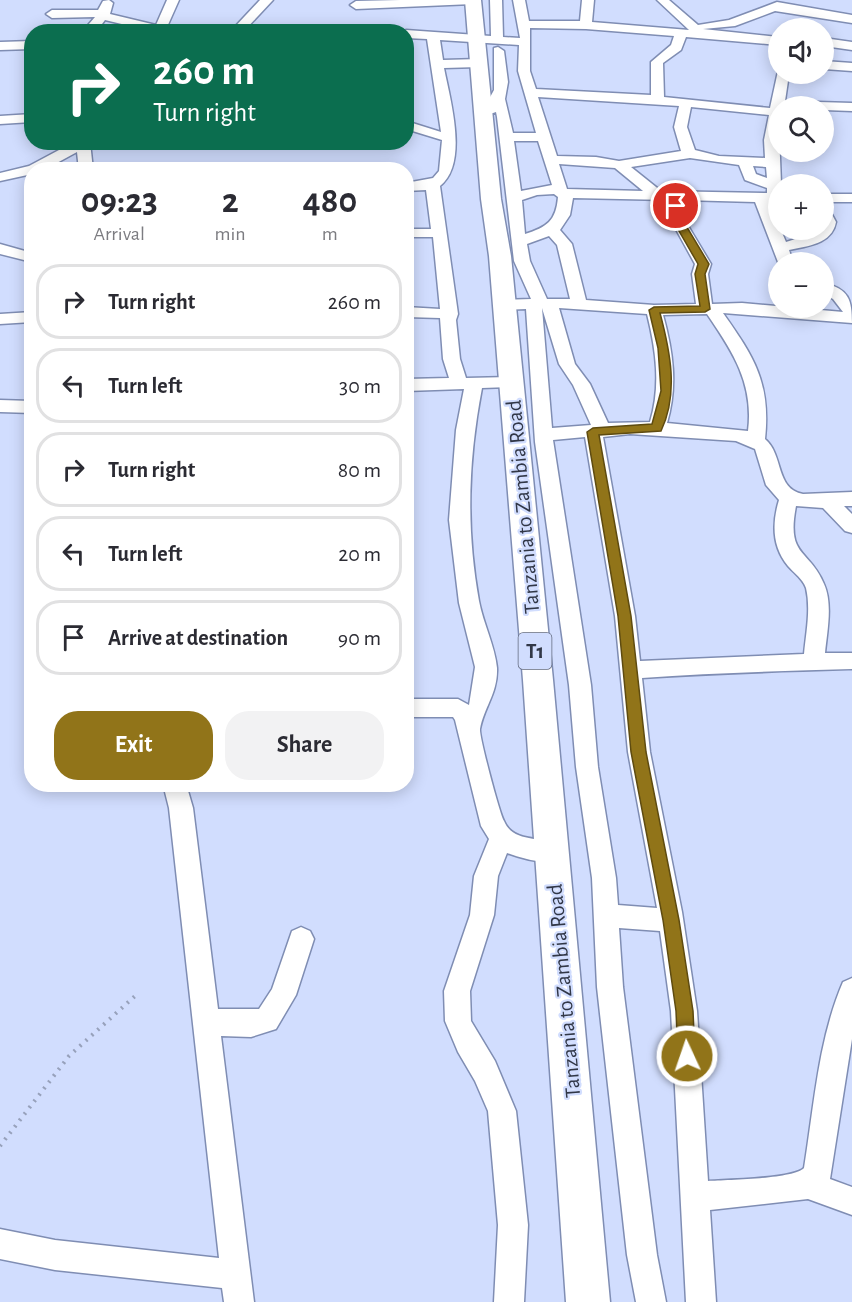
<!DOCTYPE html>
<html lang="en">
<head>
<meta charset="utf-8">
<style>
  body { margin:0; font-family:"Alegreya Sans",sans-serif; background:#f2f2f3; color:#2b2b33; height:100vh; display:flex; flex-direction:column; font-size:22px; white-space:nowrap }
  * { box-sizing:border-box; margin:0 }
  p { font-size:20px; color:#7c7c81 }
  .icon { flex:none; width:33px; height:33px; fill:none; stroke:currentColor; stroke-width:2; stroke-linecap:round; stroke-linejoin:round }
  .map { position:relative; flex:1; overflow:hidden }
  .details { position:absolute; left:24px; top:162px; width:390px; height:630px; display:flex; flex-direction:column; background:#fff; border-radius:24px; box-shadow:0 3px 15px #0003 }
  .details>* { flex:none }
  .hud { position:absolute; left:24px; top:24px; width:390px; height:126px; border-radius:24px; box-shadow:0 3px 15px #0003; background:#0b6e4f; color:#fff; overflow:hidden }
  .buttons { position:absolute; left:768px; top:18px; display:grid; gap:12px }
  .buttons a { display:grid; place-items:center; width:66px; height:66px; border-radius:50%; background:#fff; box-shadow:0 3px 15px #0003; font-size:30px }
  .pin { position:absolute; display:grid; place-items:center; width:51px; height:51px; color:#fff; margin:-26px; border:3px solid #fff; border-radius:50%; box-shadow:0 2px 6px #0007 }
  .me { position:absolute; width:66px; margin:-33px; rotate:357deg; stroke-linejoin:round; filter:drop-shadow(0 0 4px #0008) }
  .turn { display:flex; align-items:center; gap:21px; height:126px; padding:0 30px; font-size:27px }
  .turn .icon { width:78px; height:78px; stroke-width:2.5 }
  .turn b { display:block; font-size:42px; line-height:51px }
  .eta { display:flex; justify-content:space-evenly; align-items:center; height:102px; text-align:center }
  .eta b { font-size:36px; font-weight:700; line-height:42px }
  .action { display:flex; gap:12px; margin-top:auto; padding:12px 30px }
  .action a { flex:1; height:69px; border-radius:24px; background:#917419; color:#fff; font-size:24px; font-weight:700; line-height:69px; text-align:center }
  .action a+a { background:#f2f2f3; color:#2b2b33 }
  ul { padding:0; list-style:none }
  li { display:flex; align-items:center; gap:18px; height:75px; margin:0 12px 9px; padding:0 18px; border:3px solid #e1e1e2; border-radius:24px }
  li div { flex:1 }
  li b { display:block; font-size:22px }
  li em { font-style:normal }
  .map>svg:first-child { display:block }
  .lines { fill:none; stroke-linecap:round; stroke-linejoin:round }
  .minor-casing { stroke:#7f8db3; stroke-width:3 }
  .highway-casing { stroke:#7f8db3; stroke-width:3 }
  .path { stroke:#97a1bb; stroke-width:4; stroke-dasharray:2 6; stroke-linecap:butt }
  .minor { fill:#fff; fill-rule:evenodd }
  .highway { fill:#fff; fill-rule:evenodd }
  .route { fill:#917419; stroke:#5e4b10; stroke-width:1.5 }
  .labels { text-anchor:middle; stroke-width:4.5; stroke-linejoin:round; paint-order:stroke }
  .shield { fill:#d1ddfe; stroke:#61697e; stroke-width:1.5 }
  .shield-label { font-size:21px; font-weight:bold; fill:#313747 }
  .street-label { font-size:22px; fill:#313747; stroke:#d1ddfe }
</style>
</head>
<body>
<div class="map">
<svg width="852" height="1302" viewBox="0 0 852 1302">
  <rect width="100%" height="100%" fill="#d1ddfe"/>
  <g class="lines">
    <defs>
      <g id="minor">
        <polygon points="109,0 113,3 110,14 156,25 167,0 179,0 167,27 179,32 155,32 105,20 96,32 82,32 95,17 52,18 46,14 52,10 98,10 103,1"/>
        <polygon points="260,0 273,0 243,32 230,32"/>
        <polygon points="400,0 478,0 479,1 473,4 356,9 350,5 356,1"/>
        <path d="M490,0H502L503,37L520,38L513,0H525L529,21H580L582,0H594L592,22L689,30L657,0H669L698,25L729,20L777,2L852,15V23L775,11L735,26L703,29L778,37V45L686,37L681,50L663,63L664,97L770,108L778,71L789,74L785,101L852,103V111L824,110V106H778L781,184H778V202H769L786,242L824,230V208L829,209L836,222C832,244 808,246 789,250L793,262H778L755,202L682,200L687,224L711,264L708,274L712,304L742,303L843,312L833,299L824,294V283C849,289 852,300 852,323L723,313C754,357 771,383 765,439C784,455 775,489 803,494L852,492V506H844L852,514V533L845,531L823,508L796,506C786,558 809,548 824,584C833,604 827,632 825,653H852V669C783,671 712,673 642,678L650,752L682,912L697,1011L708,1181C726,1180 794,1179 804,1168C814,1107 818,1040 843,982L852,978V1039L830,1179L852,1187V1215L808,1199L710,1210L716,1302H686L671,1011L660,931L619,928L623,987L657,1255L666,1302H636L627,1255L597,987L592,878L576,767L569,685L535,442L526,309L504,310L496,305L504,300L531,299L514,261L497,117L496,112L490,114L483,110L494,90V48L498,47L504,51L508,82L505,99L513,133H536L518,71L519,45L440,40L443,60L479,59L485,63L479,67L444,68C450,99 469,163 440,186L458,314L456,320L460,359L466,378L511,377L520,382L511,387L482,388C468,461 466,528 479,601C483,623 495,646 497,668C498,693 484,707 480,729C479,736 499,812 504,821C513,843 542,837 560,843L564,851L560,859C544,865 523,859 507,853L498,876L494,915L470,991L471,1021L495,1061L516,1111L528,1225L524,1302H494L498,1225L488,1111L475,1081L458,1052L445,1021L444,991L470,915L474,876L489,839L481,826L455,720L453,717H406V699H458L469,705L475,667L459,603L449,520L456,430L464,389L406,391V379L449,378L443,359L440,318L406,317V307L440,309L433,237H406V229H431L426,190L406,191V183L433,178L439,171L442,140L406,129V121L441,132L427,39L406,38V32H402L406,30L491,36ZM530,28L586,29L674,36L671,45L651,62V95L536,89L530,71ZM538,97L679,106L674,127L681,151L619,161L596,157L557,156ZM691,107L769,115L764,140L765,158L719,156L695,150L687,127ZM514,141H538L552,185L521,191ZM690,158L739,165L745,180L767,188V193L661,191L631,167ZM559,164L615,168L643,191L567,189ZM753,166L766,167L767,178L756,174ZM554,194L558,197C556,221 547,227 525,234L522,200L537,195ZM573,198L668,200L673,224L695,264L692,274L696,304L654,305L586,300L572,244L560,230L570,215ZM549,236L557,245L570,299H547L530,261L527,244ZM542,308L559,364L573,385L591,425L552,428ZM559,308L647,314C656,350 661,386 650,422L608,423L590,384L575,364ZM707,314C733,352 754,384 748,431L667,423C678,386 673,351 663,315ZM630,434L736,441L755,449L766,485L779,500C772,523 772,547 788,566C794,573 803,579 806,588C811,609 806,633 804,654L640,661L635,616L603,437ZM585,437L615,616L628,752L657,908L618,905L616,878L598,767L591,685L553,440Z"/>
        <polygon points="267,28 335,28 341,32 261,32"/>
        <polygon points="824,38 852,42 852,50 824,46"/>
        <polygon points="32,41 32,49 0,50 0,42"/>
        <polygon points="824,61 852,63 852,71 824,69"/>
        <polygon points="32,114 32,122 0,124 0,116"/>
        <polygon points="74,142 90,142 93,170 79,170 77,152 44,170 32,170 32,174 0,181 0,173 29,166"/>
        <rect x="824" y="194" width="28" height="8"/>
        <polygon points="0,244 32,253 32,262 0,254"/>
        <polygon points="32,312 32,322 0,324 0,314"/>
        <polygon points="0,400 32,401 32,413 0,412"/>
        <polygon points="163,784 186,784 193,808 218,1009 259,1009 272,989 292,931 301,927 310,931 314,939 296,995 276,1029 251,1037 221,1036 254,1302 224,1302 222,1288 55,1270 0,1259 0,1229 55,1240 219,1258 169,808"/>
      </g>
      <polygon id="highway" points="465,0 481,0 501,199 511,256 553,680 610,1302 566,1302 523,680 489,256 481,199"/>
    </defs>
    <!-- minor casing -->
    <use href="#minor" class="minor-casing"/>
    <!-- highway casing -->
    <use href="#highway" class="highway-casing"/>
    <!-- path -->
    <polyline class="path" points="0,1146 69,1056 135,996"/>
    <!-- minor -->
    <use href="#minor" class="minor"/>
    <!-- highway -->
    <use href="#highway" class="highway"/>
  </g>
  <!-- route -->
  <path class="route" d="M676,203L681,206L685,224L709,264L705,274L710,309L705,312L660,313C670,351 679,393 661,431L599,435L631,616L646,752L679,920L693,1011L695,1056L693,1063L687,1065L681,1063L678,1056L676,1011L663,920L631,752L618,616L587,432L593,428L652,424L661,391L658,348L649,310L654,307L700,306L695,274L698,264L675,224L671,206Z"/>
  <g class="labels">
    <!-- shield labels -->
    <rect class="shield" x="518.5" y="633" width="33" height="36" rx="4.5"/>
    <g class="shield-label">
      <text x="535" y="658">T1</text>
    </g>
    <!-- street labels -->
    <g class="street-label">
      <text transform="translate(522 507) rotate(-95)" y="8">Tanzania to Zambia Road</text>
      <text transform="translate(563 991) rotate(-95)" y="8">Tanzania to Zambia Road</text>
    </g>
  </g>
</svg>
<div class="buttons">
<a><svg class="icon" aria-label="sound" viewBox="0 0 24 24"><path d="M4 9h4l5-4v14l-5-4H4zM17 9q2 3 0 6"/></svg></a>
<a><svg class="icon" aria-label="search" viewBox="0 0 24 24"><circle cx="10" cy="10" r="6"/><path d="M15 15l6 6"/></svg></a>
<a>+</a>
<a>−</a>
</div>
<div class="pin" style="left:676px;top:206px;background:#d93025"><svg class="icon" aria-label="arrive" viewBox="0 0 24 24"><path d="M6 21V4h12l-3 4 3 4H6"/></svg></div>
<svg class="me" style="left:687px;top:1056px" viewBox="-20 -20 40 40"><circle r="17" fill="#917419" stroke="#fff" stroke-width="3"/><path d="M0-11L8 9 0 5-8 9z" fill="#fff"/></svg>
<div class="hud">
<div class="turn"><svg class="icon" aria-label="right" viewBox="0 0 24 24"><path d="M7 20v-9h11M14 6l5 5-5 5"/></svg><div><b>260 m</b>Turn right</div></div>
</div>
<section class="details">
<div class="eta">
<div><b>09:23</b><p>Arrival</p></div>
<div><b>2</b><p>min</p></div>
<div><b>480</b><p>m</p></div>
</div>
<ul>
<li><svg class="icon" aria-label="right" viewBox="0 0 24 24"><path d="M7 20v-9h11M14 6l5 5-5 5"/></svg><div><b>Turn right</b></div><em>260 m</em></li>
<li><svg class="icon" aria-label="left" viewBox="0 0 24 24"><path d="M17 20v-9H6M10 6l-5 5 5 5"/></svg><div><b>Turn left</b></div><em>30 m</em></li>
<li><svg class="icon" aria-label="right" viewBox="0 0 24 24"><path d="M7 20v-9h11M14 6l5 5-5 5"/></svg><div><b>Turn right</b></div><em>80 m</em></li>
<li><svg class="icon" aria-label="left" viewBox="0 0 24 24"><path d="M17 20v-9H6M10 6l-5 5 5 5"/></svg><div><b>Turn left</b></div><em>20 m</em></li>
<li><svg class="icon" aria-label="arrive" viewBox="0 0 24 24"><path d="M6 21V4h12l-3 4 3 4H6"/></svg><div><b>Arrive at destination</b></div><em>90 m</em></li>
</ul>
<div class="action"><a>Exit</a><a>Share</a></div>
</section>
</div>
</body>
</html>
